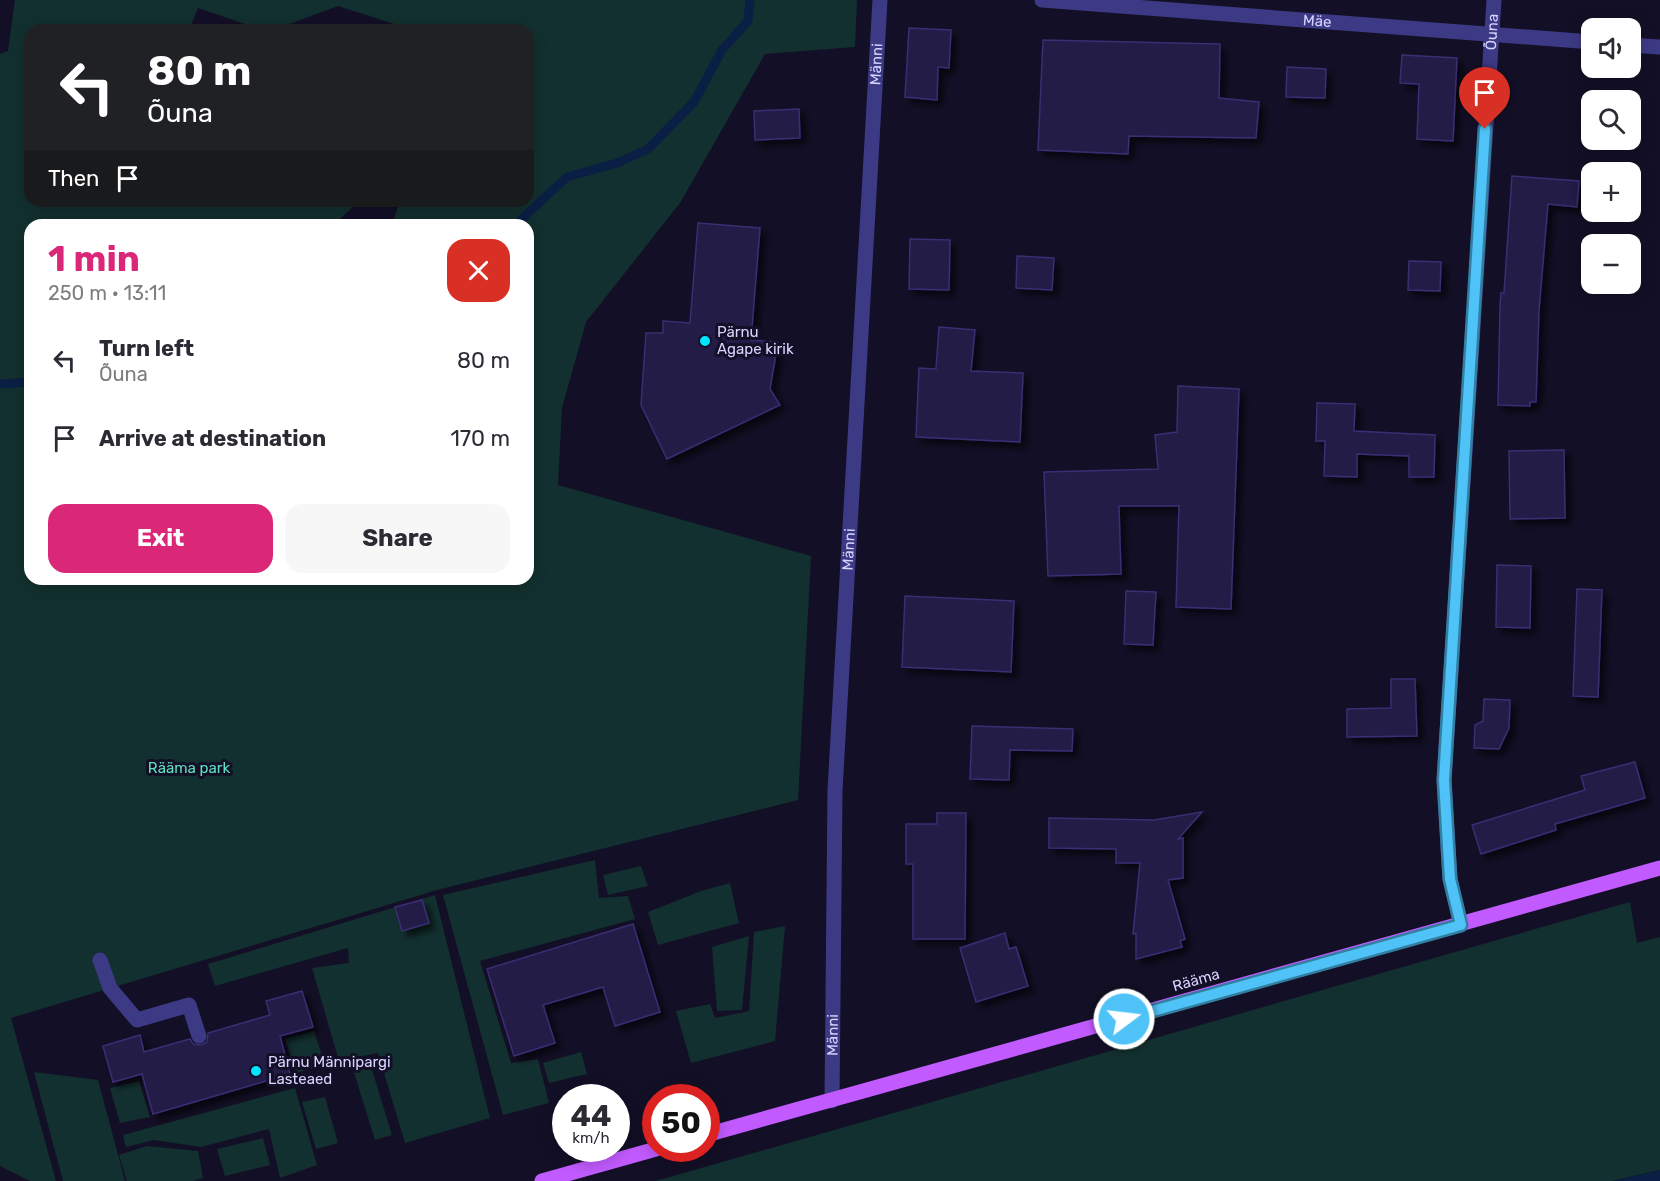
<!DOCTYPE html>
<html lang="en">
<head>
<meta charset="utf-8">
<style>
  body { margin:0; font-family:Rubik,sans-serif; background:#f7f7f7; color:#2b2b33; height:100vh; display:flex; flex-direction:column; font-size:22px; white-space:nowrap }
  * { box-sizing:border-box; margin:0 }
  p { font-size:20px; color:#7c7c81 }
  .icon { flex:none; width:33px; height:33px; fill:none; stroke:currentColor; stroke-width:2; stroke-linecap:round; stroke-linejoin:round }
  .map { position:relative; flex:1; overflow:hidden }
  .panel { position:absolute; left:24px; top:219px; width:510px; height:366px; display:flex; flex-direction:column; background:#fff; border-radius:18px; box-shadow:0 3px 15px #0003 }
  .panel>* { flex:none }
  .hud { position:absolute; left:24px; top:24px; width:510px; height:183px; border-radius:18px; box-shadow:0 3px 15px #0003; background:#202124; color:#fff; overflow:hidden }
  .buttons { position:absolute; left:1581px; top:18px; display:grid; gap:12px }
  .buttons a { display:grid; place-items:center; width:60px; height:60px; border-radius:12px; background:#fff; box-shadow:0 3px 15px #0003; font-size:30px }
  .speed { position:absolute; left:552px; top:1084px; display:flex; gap:12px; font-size:30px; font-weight:700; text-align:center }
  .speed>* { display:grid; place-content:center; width:78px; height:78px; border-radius:50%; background:#fff; box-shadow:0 3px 15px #0003; line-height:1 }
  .speed small { font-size:15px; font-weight:400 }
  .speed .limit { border:9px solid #d22; background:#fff; color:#111 }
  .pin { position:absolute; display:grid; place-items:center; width:51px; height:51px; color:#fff; margin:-62px -26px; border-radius:50% 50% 50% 0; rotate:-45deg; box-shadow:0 0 6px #0007 }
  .pin .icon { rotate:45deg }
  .me { position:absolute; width:66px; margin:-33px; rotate:75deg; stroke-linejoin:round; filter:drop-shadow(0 0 4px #0008) }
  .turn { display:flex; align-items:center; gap:21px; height:126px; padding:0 24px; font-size:27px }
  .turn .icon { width:78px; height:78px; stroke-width:2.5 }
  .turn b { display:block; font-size:42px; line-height:51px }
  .then { display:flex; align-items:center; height:57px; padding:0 24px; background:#0003; gap:12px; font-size:22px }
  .round { display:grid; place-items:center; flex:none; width:63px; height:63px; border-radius:18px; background:#f7f7f7 }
  .headline { display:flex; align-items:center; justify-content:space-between; height:102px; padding:0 24px }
  h1 { font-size:36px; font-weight:700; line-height:45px; color:#db2777 }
  .cta { display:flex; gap:12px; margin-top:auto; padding:12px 24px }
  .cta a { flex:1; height:69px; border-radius:18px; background:#db2777; color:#fff; font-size:24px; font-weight:700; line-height:69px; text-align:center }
  .cta a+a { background:#f7f7f7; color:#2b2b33 }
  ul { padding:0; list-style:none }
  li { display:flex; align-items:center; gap:18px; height:78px; padding:0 24px }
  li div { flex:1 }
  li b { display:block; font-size:22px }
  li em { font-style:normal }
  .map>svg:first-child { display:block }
  .green { fill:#12302f; fill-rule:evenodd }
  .water { fill:#0a1f44 }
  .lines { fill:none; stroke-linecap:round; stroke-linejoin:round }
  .stream { stroke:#0a1f44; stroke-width:9 }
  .building { fill:#241b47; stroke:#3b2d73; stroke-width:1.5; filter:url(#shadow) }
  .minor { stroke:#3d3a85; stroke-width:15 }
  .major { stroke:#c25bff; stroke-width:15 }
  .route-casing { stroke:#337fa1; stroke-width:15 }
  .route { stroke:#4fc3f7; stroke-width:10 }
  .poi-dot { fill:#00e5ff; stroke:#130f26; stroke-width:2 }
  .labels { text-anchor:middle; stroke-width:6; stroke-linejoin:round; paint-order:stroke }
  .street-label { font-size:15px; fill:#d9d4ff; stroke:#130f26 }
  .poi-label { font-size:15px; fill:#d9d4ff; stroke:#130f26; text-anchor:start }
  .park-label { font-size:15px; fill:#5fe0c0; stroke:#130f26 }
</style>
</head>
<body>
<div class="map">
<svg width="1660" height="1181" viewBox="0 0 1660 1181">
  <defs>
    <filter id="shadow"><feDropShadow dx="5.5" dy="5.5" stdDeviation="3" flood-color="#0009"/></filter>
  </defs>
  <rect width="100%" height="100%" fill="#130f26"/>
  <!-- green -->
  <g class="green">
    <path d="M15,0H857L855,47L765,54L680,203L586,322L562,408L558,485L811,556L798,800L437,890L11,1018L56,1181H30L0,1166V54L8,51ZM338,6L413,30H528V201H400L392,225H528V579H30V225H333L353,207L335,201H30V30H189L198,8L263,30H273Z"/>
    <polygon points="595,860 599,898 628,896 635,919 480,961 511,1063 538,1059 549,1103 503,1115 443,895"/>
    <polygon points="641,866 648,886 608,895 603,875"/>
    <polygon points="730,883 739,923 658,945 648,912 701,891"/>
    <polygon points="435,895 490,1118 405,1143 378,1053 339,1061 312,968 349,963 348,948 215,986 208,964"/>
    <polygon points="1630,902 1637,943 1660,937 1660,1170 1612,1181 656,1181"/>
    <polygon points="785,926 775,1041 691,1063 676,1011 710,1004 715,1018 749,1011 754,932"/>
    <polygon points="749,936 742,1010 717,1011 712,947"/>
    <polygon points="314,1031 325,1065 296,1073 285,1039"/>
    <polygon points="581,1052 587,1074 549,1083 543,1063"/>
    <polygon points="369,1060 392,1135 375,1140 352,1066"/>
    <polygon points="34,1072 98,1080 125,1181 63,1181"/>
    <polygon points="139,1081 150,1117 120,1123 110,1088"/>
    <polygon points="295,1088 317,1165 280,1178 269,1129 201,1147 154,1140 126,1147 123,1135"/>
    <polygon points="325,1097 338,1143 316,1149 302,1102"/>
    <polygon points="263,1138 270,1165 225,1176 217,1149"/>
    <polygon points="147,1146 198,1151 203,1178 193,1181 127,1181 119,1155"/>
  </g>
  <!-- water -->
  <polygon class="water" points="1660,1170 1660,1181 1613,1181"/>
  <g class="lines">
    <!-- stream -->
    <g class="stream">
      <polyline points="515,225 567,177 617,163 648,149 694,102 722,50 748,21 750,0"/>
      <polyline points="0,384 30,382"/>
    </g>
  </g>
  <!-- building -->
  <g class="building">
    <polygon points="909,28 951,30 949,68 938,67 937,100 905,97"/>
    <polygon points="1043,40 1220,44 1219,98 1259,102 1256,138 1129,136 1128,154 1038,150"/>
    <polygon points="1402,55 1457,58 1453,141 1417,139 1419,84 1400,83"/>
    <polygon points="1287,67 1326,69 1325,98 1286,97"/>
    <polygon points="799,109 800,138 755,140 754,111"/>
    <polygon points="1512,176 1579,181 1577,207 1548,204 1539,310 1536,402 1530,402 1530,406 1498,405 1500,305 1501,293 1504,293"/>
    <polygon points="698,223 760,228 751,340 778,342 770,389 780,405 667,459 641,405 646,333 663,333 663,321 690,323"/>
    <polygon points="910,239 950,240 949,290 909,289"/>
    <polygon points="1017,256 1054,258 1052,290 1016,288"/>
    <polygon points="1409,261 1441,262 1440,291 1408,290"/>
    <polygon points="939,327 975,330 971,371 1023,373 1020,442 916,437 919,368 936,369"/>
    <polygon points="1178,386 1239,389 1231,609 1176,607 1179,506 1119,506 1121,574 1048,576 1044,472 1158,469 1155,435 1177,432"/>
    <polygon points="1317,403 1355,404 1354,431 1435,435 1434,477 1409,477 1409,456 1357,454 1357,477 1324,476 1325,441 1316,441"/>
    <polygon points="1564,450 1565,518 1510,519 1509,451"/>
    <polygon points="1497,565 1531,566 1530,628 1496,627"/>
    <polygon points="1577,589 1602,590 1598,697 1573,696"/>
    <polygon points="1126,591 1156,592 1153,645 1124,644"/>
    <polygon points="905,596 1014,601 1011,672 902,667"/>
    <polygon points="1391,679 1415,679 1417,736 1347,737 1347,709 1391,708"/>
    <polygon points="1484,699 1510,700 1509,728 1499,749 1474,748 1475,725 1483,721"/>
    <polygon points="972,726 1073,729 1072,751 1010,750 1009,780 970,779"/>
    <polygon points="1635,762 1645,798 1555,824 1556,830 1481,854 1472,825 1585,790 1581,776"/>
    <polygon points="1202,812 1178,839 1183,838 1183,878 1168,880 1185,939 1180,941 1182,947 1136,959 1136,933 1133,934 1140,863 1116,863 1116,849 1049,848 1049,818 1154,820"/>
    <polygon points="937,813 966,813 965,939 913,939 913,864 906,864 906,824 937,824"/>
    <polygon points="422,900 429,923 402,931 395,907"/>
    <polygon points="633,924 660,1012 615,1026 603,987 543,1005 555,1043 514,1056 487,969"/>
    <polygon points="1005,933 1009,949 1016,947 1028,986 976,1002 960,948"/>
    <polygon points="302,991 313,1027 280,1036 290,1074 153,1114 142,1074 113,1082 103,1046 140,1035 144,1052 190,1039 193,1044 201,1045 207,1042 208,1033 270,1015 266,1001"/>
  </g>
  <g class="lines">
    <!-- minor -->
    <g class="minor">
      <path id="s1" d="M1042,0L1592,42"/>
      <polyline points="1630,45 1660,47"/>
      <path id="s2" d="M1461,925L1450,879L1444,780L1494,0"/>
      <polyline points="100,960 110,988 137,1020 189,1005 199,1036"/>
      <path id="s3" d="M832,1101L835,790L880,0"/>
    </g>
    <!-- major -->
    <g class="major">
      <polyline points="706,1135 1660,868"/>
      <polyline points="542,1181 656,1149"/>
    </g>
  </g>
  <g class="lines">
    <defs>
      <polyline id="route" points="1124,1019 1461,925 1450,879 1444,780 1485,129"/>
    </defs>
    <!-- route casing -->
    <use href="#route" class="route-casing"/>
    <!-- route -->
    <use href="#route" class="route"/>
  </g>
  <!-- markers -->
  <g class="poi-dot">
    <circle cx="705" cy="341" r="6"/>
    <circle cx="256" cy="1071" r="6"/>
  </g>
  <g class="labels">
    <!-- street labels -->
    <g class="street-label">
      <text dy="5" stroke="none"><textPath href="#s1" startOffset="276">Mäe</textPath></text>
      <text dy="5" stroke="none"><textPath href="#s2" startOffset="896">Õuna</textPath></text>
      <text dy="5" stroke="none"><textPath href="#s3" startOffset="1038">Männi</textPath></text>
      <text dy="5" stroke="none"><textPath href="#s3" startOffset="552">Männi</textPath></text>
      <text transform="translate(1196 980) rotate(-16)" y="5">Rääma</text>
      <text dy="5" stroke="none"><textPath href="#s3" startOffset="66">Männi</textPath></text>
    </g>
    <!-- poi labels -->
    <g class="poi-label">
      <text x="717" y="337">Pärnu<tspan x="717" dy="17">Agape kirik</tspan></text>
      <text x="268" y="1067">Pärnu Männipargi<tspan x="268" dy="17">Lasteaed</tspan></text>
    </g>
    <!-- park labels -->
    <g class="park-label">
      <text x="189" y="773">Rääma park</text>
    </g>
  </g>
</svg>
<div class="buttons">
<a><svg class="icon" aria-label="sound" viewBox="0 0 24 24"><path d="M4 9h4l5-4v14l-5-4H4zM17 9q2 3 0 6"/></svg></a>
<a><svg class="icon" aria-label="search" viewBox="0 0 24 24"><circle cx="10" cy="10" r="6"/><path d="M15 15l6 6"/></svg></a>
<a>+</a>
<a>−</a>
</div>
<div class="speed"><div>44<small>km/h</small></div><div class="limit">50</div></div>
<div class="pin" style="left:1485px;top:129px;background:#d93025"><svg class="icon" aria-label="arrive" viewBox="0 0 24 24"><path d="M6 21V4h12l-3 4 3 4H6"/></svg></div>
<svg class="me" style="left:1124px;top:1019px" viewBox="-20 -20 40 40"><circle r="17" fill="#4fc3f7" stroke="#fff" stroke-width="3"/><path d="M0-11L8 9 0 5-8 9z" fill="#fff"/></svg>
<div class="hud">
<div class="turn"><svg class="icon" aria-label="left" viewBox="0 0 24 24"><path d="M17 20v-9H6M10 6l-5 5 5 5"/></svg><div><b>80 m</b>Õuna</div></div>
<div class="then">Then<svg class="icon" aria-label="arrive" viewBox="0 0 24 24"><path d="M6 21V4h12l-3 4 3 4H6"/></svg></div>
</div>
<section class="panel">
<div class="headline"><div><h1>1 min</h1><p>250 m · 13:11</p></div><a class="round" style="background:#d93025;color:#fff"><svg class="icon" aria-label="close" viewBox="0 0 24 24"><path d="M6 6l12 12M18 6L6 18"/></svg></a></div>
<ul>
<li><svg class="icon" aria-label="left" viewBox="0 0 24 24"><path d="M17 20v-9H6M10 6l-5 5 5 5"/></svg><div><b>Turn left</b><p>Õuna</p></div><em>80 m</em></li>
<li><svg class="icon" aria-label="arrive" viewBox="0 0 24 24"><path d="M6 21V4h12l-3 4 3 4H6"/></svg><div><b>Arrive at destination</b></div><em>170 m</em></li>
</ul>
<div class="cta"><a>Exit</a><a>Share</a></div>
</section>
</div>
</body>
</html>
